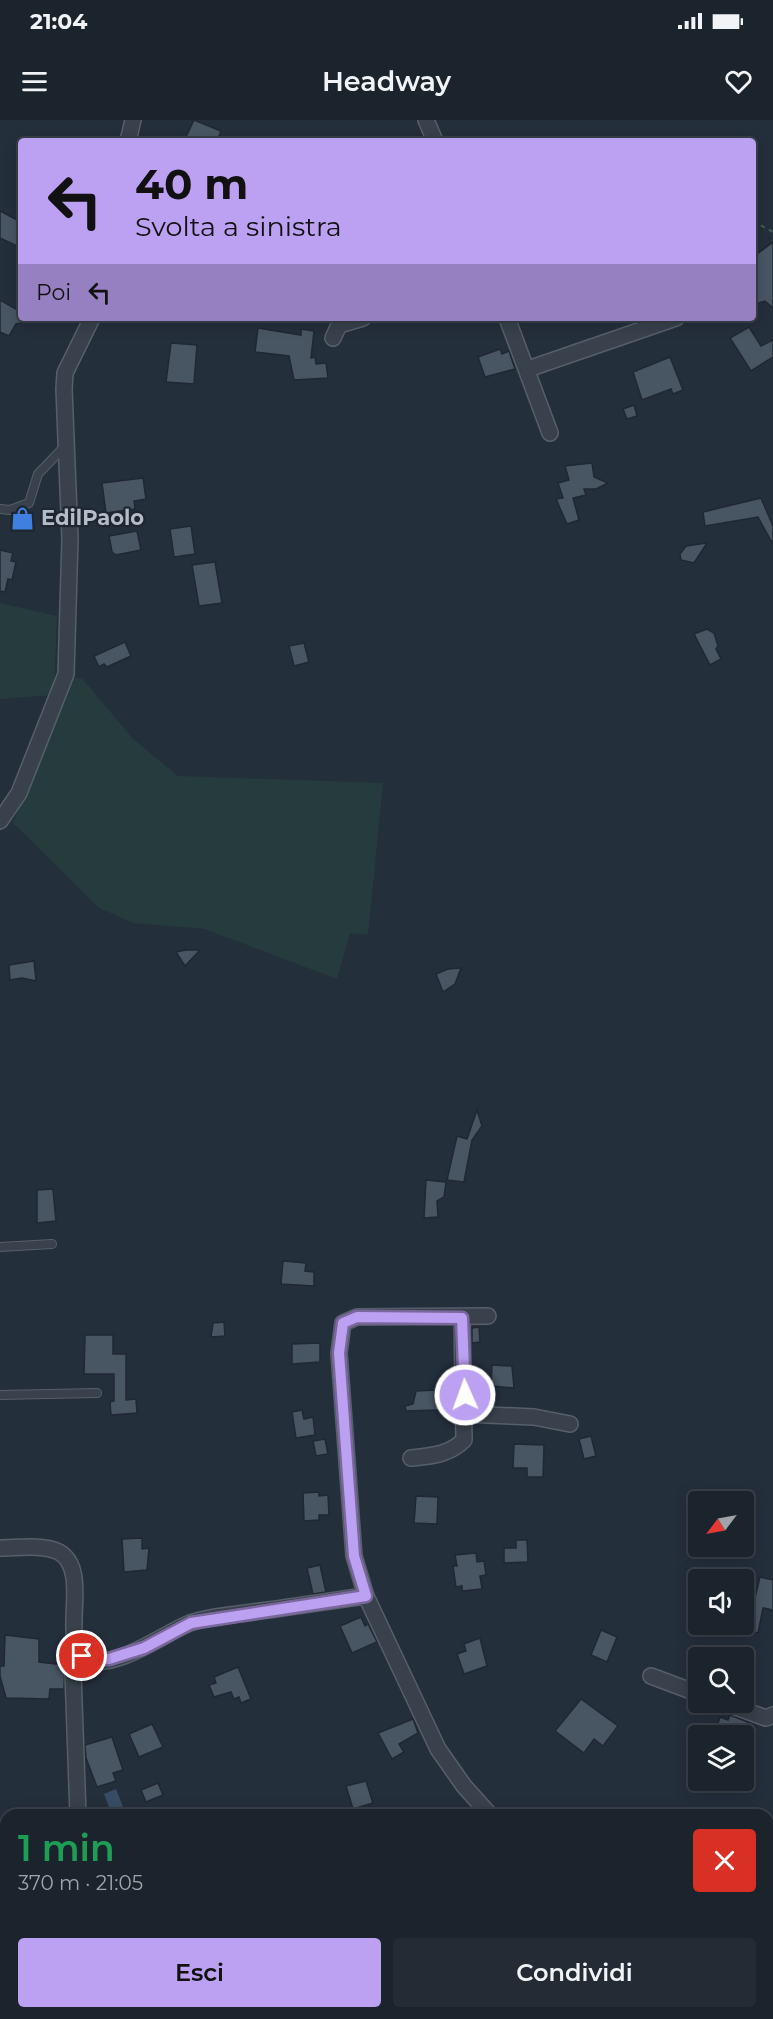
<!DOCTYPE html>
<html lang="it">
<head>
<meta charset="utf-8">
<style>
  body { margin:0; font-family:Montserrat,sans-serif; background:#242b35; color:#f1f3f6; height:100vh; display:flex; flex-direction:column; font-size:22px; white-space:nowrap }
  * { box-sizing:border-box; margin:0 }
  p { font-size:20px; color:#a0a4aa }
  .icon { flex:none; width:33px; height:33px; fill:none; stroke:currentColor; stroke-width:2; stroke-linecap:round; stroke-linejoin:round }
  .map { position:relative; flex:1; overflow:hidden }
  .panel { position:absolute; left:0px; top:1689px; width:774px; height:210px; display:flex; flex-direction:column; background:#1b232d; border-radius:18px 18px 0 0; box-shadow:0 3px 15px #0003,0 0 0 2px #394049 }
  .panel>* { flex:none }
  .banner { position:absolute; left:18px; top:18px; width:738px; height:183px; border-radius:6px; box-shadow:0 3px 15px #0003,0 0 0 2px #394049; background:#bca0f2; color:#111; overflow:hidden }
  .needle { width:39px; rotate:238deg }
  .fabs { position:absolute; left:688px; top:1371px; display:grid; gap:12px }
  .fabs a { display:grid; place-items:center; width:66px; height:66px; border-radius:6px; background:#1b232d; box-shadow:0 3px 15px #0003,0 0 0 2px #394049; font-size:30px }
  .pin { position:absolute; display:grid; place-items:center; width:51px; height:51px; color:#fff; margin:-26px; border:3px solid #fff; border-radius:50%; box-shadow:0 2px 6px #0007 }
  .me { position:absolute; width:66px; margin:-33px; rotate:358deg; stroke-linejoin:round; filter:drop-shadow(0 0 4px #0008) }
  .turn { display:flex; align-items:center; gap:21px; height:126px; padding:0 18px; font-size:27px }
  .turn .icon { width:78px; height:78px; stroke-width:2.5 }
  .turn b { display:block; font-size:42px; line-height:51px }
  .then { display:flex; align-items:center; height:57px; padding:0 18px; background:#0003; gap:12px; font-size:22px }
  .round { display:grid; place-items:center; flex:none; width:63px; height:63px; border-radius:6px; background:#242b35 }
  .overview { display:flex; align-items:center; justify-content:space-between; height:102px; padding:0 18px }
  h1 { font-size:36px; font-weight:600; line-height:45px; color:#1e9e55 }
  .button { display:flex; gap:12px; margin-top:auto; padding:12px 18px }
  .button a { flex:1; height:69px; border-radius:6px; background:#bca0f2; color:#111; font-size:24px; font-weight:600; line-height:69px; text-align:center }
  .button a+a { background:#242b35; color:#f1f3f6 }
  .status { display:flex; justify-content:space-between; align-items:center; height:42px; padding:0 30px; background:#1b232d; direction:ltr }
  .status svg { height:16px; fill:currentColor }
  header { display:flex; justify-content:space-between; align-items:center; height:78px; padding:0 18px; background:#1b232d; font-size:27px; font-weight:600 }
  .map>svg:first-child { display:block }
  .green { fill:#263b3d }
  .water { fill:#394c63 }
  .building { fill:#485563; stroke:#1f2833; stroke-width:1.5 }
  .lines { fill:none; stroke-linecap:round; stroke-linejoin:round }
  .service-casing { stroke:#565f6a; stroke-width:10 }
  .minor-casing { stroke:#565f6a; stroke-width:18 }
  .path { stroke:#44585a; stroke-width:2; stroke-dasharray:4.5 4.5; stroke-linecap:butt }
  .service { stroke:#38414c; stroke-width:8 }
  .minor { stroke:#38414c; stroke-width:15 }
  .route-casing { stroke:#7a689d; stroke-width:15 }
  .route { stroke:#bca0f2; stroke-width:10 }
  .labels { text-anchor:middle; stroke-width:4.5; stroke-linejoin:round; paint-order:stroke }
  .poi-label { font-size:21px; font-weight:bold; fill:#b4bcc8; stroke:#1d2631; text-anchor:start }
</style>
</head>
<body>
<div class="status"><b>21:04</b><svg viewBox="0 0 49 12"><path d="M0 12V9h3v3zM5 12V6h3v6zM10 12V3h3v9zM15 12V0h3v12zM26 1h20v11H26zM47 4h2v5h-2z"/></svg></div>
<header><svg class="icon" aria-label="menu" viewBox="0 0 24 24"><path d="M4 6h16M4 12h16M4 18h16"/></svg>Headway<svg class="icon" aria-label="heart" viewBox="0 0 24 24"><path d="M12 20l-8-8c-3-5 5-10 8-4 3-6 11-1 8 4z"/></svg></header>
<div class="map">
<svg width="773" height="1899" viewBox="0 0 773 1899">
  <rect width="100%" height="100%" fill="#242f3c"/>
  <!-- green -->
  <g class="green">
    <polygon points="0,483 57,496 54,575 0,579"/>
    <polygon points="82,558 133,619 178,656 383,663 368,815 350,813 337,859 205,809 134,803 99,788 13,703 69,559"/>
  </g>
  <!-- water -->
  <polygon class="water" points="116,1669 126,1695 112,1695 104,1674"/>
  <!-- building -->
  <g class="building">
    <polygon points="194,0 221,11 217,21 184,21"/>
    <polygon points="0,91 21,102 21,128 0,118"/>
    <polygon points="773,122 773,188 765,181 756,184 753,179 753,137"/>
    <polygon points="0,180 21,192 21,203 16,204 9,216 0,212"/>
    <polygon points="749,207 761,226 773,220 773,237 751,251 730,218"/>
    <polygon points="258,208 301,215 301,209 314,211 311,238 315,237 316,244 326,243 328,258 294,260 289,236 255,232"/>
    <polygon points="171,223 197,225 194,264 166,262"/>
    <polygon points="500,229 502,234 509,231 515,249 485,257 478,237"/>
    <polygon points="670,237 683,270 673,274 671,269 642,280 633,252"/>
    <polygon points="634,285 637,296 627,299 623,289"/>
    <polygon points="592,343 594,357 608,363 596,369 584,369 586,375 573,378 579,400 567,404 556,379 563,378 558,363 569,360 565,346"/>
    <polygon points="143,358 146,379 134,381 135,389 106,393 102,363"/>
    <polygon points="761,378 773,406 773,420 771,421 758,397 705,406 703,392"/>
    <polygon points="191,406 195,434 174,437 170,409"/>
    <polygon points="137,411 141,430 116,435 112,432 109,416"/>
    <polygon points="707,423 694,443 681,440 680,434 686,426"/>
    <polygon points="0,430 13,433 11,441 16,442 12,460 8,459 5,472 0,471"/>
    <polygon points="215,442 222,483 199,486 192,445"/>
    <polygon points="707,509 714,513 718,526 716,529 721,539 710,545 694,514"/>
    <polygon points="125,522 131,536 107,547 104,544 99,547 94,536"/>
    <polygon points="304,523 309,542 294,546 289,526"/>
    <polygon points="186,830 200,830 185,846 176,832"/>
    <polygon points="34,841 36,861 22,858 10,860 9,845"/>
    <polygon points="461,848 455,864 443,872 436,854 448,849"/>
    <polygon points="477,990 482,1006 472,1020 464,1062 447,1060 457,1016 467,1019"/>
    <polygon points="426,1060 446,1062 444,1077 437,1081 438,1097 424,1098"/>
    <polygon points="53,1069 56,1101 37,1103 37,1070"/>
    <polygon points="283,1141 306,1143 305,1151 314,1152 314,1166 281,1164"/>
    <polygon points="224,1202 225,1216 211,1217 213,1203"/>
    <polygon points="479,1207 480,1222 472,1223 472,1208"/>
    <polygon points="85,1215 113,1215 113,1234 126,1234 126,1280 136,1279 137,1293 111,1295 110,1282 114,1281 114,1254 84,1254"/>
    <polygon points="320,1223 320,1242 292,1244 292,1224"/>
    <polygon points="492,1245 512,1246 514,1268 491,1266"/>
    <polygon points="435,1270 438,1290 406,1291 405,1286 413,1284 416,1271"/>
    <polygon points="302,1290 304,1299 313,1297 315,1315 296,1318 292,1292"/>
    <polygon points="591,1316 596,1336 584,1339 579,1319"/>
    <polygon points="325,1319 328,1334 316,1336 313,1321"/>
    <polygon points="514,1324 544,1325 543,1357 527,1357 527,1348 513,1348"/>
    <polygon points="319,1372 319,1376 328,1375 329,1395 319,1395 319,1400 304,1401 303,1373"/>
    <polygon points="416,1376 438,1377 437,1404 414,1403"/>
    <polygon points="142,1418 142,1429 149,1428 147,1450 124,1452 122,1419"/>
    <polygon points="516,1420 527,1420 528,1442 504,1443 504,1428 516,1428"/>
    <polygon points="476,1433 477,1442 484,1441 486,1455 480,1456 482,1469 462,1471 462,1466 456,1467 453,1446 457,1446 455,1435"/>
    <polygon points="320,1445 326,1472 313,1474 307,1448"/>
    <polygon points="760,1457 773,1460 773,1490 763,1488 758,1513 747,1510"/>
    <polygon points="361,1497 365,1506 368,1504 377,1522 352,1533 340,1506"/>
    <polygon points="601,1510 617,1517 607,1542 591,1535"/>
    <polygon points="5,1515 39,1519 39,1542 65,1545 64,1569 50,1569 49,1579 6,1578 0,1556 0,1546 4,1546"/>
    <polygon points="480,1518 487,1546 464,1554 457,1534 466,1531 464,1524"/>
    <polygon points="238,1547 251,1579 241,1583 239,1577 234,1579 231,1572 214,1577 209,1565 216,1563 214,1557"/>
    <polygon points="581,1579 618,1606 603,1626 594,1619 584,1633 555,1611"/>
    <polygon points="730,1595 748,1602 743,1616 714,1616 720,1597 728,1600"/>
    <polygon points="413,1599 418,1613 399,1624 404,1632 392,1639 378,1613"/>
    <polygon points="152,1604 163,1627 139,1637 129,1614"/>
    <polygon points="112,1617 123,1650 113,1653 116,1661 97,1667 86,1638 85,1625"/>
    <polygon points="366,1661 373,1683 353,1689 346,1666"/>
    <polygon points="158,1663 163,1675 146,1682 141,1670"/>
  </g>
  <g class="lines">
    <defs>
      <g id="service">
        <polyline points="0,389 10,390 29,383 38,354 65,326"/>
        <polyline points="0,1127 52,1124"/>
        <polyline points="0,1275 97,1273"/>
      </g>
      <g id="minor">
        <polyline points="426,0 435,21"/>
        <polyline points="128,21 133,0"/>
        <polyline points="507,198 550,313"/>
        <polyline points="333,218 339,205 363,198"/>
        <polyline points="528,249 676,198"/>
        <polyline points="0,701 19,673 66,554 70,419 64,269 65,253 92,198"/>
        <polyline points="488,1196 357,1197 343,1203 339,1233 354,1436 366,1476 438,1629 464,1666 490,1695"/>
        <polyline points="465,1294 534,1297 570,1304"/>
        <path d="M411,1338C431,1336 449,1335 464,1320L462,1198"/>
        <path d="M0,1428C17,1428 43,1424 59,1432C94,1452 55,1528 89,1540C117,1549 165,1513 190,1503C210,1496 233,1495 253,1492C291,1487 329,1481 366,1476"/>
        <polyline points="78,1530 73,1553 78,1695"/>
        <polyline points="651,1556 699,1574"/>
        <polyline points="722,1582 766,1598 773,1595"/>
        <polyline points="764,1893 771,1899"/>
      </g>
    </defs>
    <!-- service casing -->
    <use href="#service" class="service-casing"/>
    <!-- minor casing -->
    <use href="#minor" class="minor-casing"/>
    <!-- path -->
    <polyline class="path" points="753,101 773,112"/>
    <!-- service -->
    <use href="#service" class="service"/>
    <!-- minor -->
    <use href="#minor" class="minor"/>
  </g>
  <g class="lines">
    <defs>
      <polyline id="route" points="82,1536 91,1540 109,1539 144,1528 191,1503 366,1476 354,1436 339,1233 343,1203 357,1197 462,1198 465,1275"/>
    </defs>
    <!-- route casing -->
    <use href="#route" class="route-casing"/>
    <!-- route -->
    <use href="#route" class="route"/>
  </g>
  <!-- icons -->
  <defs>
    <symbol id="shop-bare" viewBox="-9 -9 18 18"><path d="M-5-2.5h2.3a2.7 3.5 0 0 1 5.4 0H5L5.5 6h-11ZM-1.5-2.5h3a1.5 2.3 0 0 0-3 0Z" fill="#3f7fe0" stroke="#1d2631" stroke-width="2.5" paint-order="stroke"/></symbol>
  </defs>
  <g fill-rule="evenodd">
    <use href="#shop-bare" x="6" y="382" width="33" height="33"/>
  </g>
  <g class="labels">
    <!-- poi labels -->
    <g class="poi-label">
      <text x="41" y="405">EdilPaolo</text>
    </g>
  </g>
</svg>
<div class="fabs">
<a><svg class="needle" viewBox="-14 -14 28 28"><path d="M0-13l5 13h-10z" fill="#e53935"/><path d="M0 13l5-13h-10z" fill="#a0a4aa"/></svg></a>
<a><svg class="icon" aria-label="sound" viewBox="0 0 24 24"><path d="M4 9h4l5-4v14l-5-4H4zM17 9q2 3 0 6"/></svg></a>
<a><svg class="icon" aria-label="search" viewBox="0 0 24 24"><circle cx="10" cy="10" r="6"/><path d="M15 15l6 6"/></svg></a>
<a><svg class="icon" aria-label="layers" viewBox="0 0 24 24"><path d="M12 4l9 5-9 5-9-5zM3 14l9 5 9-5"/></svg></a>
</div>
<div class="pin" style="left:82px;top:1536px;background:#d93025"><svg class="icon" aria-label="arrive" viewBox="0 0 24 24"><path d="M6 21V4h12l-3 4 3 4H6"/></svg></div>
<svg class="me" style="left:465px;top:1275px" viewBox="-20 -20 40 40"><circle r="17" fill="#bca0f2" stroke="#fff" stroke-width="3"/><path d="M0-11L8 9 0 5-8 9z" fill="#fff"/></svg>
<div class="banner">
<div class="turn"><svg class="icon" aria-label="left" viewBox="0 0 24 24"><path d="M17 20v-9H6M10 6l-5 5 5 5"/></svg><div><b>40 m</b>Svolta a sinistra</div></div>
<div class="then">Poi<svg class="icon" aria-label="left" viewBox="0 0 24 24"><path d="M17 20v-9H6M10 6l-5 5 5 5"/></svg></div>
</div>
<section class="panel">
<div class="overview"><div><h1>1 min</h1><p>370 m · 21:05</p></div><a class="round" style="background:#d93025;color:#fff"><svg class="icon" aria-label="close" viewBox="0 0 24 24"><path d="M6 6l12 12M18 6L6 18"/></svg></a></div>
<div class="button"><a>Esci</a><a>Condividi</a></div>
</section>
</div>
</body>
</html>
